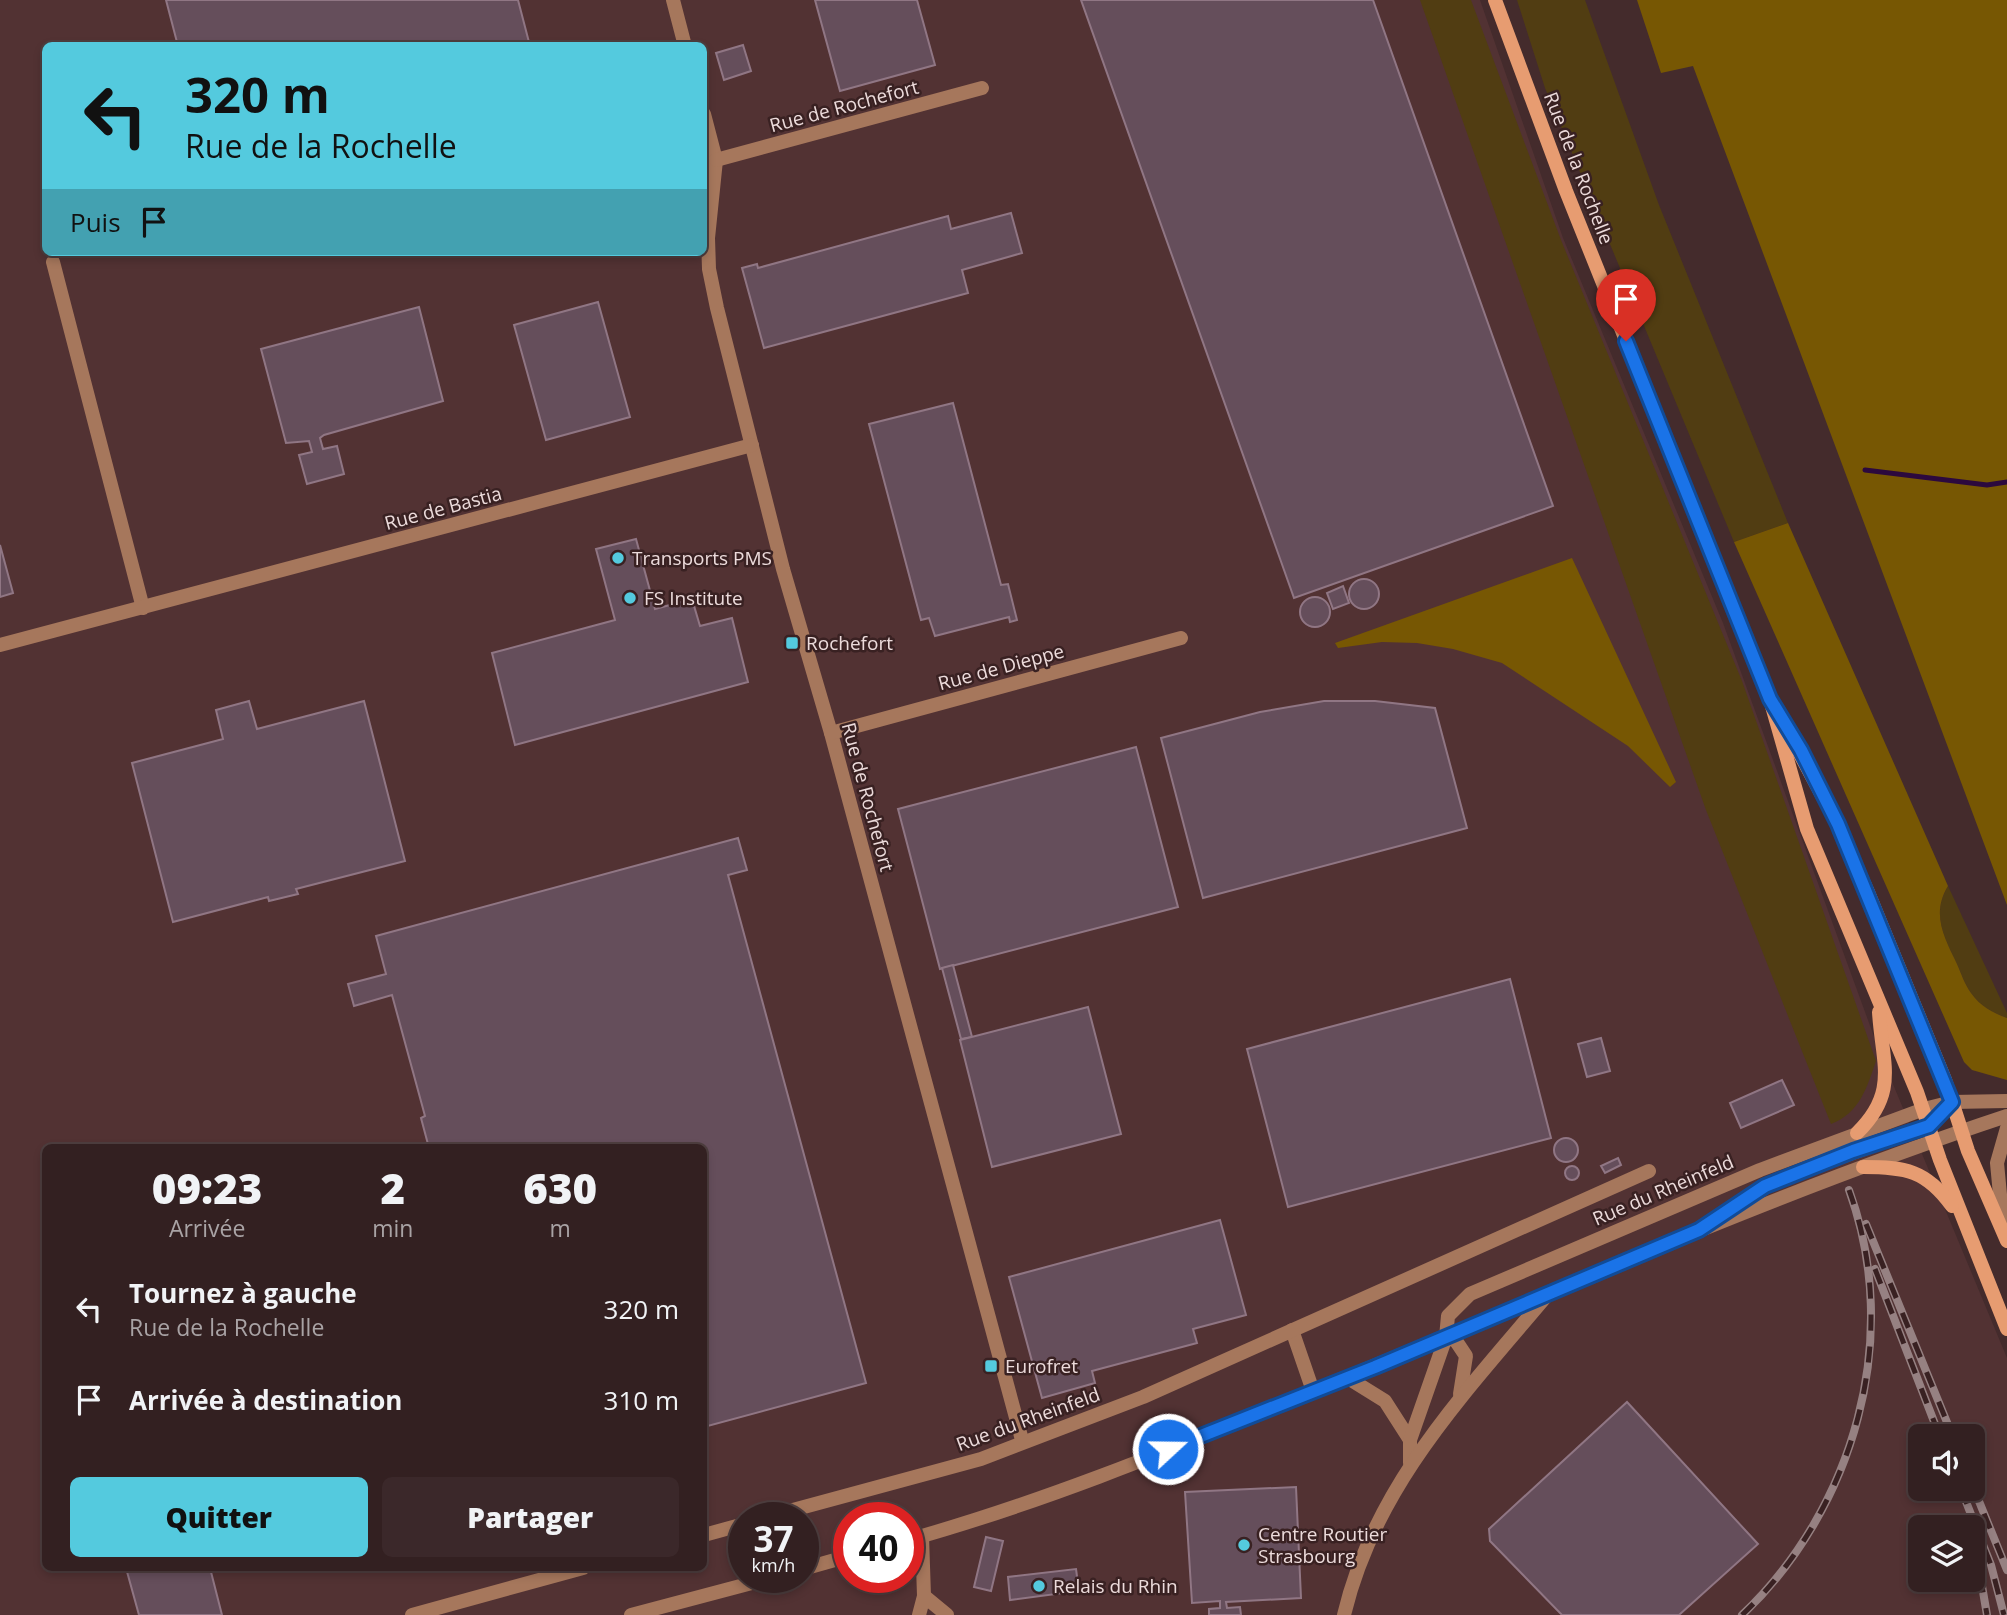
<!DOCTYPE html>
<html lang="fr">
<head>
<meta charset="utf-8">
<style>
  body { margin:0; font-family:"Open Sans",sans-serif; background:#3b282a; color:#f1f3f6; height:100vh; display:flex; flex-direction:column; font-size:26px; white-space:nowrap }
  * { box-sizing:border-box; margin:0 }
  p { font-size:23px; color:#a9a3a5 }
  .icon { flex:none; width:38px; height:38px; fill:none; stroke:currentColor; stroke-width:2; stroke-linecap:round; stroke-linejoin:round }
  .map { position:relative; flex:1; overflow:hidden }
  .side { position:absolute; left:42px; top:1144px; width:665px; height:427px; display:flex; flex-direction:column; background:#332021; border-radius:10px; box-shadow:0 4px 10px #0003,0 0 0 2px #4e3e3f }
  .side>* { flex:none }
  .top-card { position:absolute; left:42px; top:42px; width:665px; height:214px; border-radius:10px; box-shadow:0 4px 10px #0003,0 0 0 2px #4e3e3f; background:#54cade; color:#111; overflow:hidden }
  .buttons { position:absolute; left:1908px; top:1424px; display:grid; gap:14px }
  .buttons a { display:grid; place-items:center; width:77px; height:77px; border-radius:10px; background:#332021; box-shadow:0 4px 10px #0003,0 0 0 2px #4e3e3f; font-size:35px }
  .speed { position:absolute; left:728px; top:1502px; display:flex; gap:14px; font-size:35px; font-weight:700; text-align:center }
  .speed>* { display:grid; place-content:center; width:91px; height:91px; border-radius:50%; background:#332021; box-shadow:0 4px 10px #0003,0 0 0 2px #4e3e3f; line-height:1 }
  .speed small { font-size:18px; font-weight:400 }
  .speed .limit { border:10px solid #d22; background:#fff; color:#111 }
  .pin { position:absolute; display:grid; place-items:center; width:60px; height:60px; color:#fff; margin:-72px -30px; border-radius:50% 50% 50% 0; rotate:-45deg; box-shadow:0 0 7px #0007 }
  .pin .icon { rotate:45deg }
  .me { position:absolute; width:77px; margin:-38px; rotate:69deg; stroke-linejoin:round; filter:drop-shadow(0 0 5px #0008) }
  .turn { display:flex; align-items:center; gap:24px; height:147px; padding:0 28px; font-size:32px }
  .turn .icon { width:91px; height:91px; stroke-width:2.5 }
  .turn b { display:block; font-size:49px; line-height:60px }
  .then { display:flex; align-items:center; height:66px; padding:0 28px; background:#0003; gap:14px; font-size:26px }
  .eta { display:flex; justify-content:space-evenly; align-items:center; height:119px; text-align:center }
  .eta b { font-size:42px; font-weight:800; line-height:49px }
  .button { display:flex; gap:14px; margin-top:auto; padding:14px 28px }
  .button a { flex:1; height:80px; border-radius:10px; background:#54cade; color:#111; font-size:28px; font-weight:800; line-height:80px; text-align:center }
  .button a+a { background:#3b282a; color:#f1f3f6 }
  ul { padding:0; list-style:none }
  li { display:flex; align-items:center; gap:21px; height:91px; padding:0 28px }
  li div { flex:1 }
  li b { display:block; font-size:26px }
  li em { font-style:normal }
  .map>svg:first-child { display:block }
  .built { fill:#523233; fill-rule:evenodd }
  .green { fill:#513d12 }
  .forest { fill:#775703 }
  .lines { fill:none; stroke-linecap:round; stroke-linejoin:round }
  .stream { stroke:#2c093e; stroke-width:5 }
  .building { fill:#654e5b; stroke:#907684; stroke-width:2 }
  .minor { stroke:#a6775c; stroke-width:14 }
  .tertiary { stroke:#a6775c; stroke-width:14 }
  .secondary { stroke:#e79c71; stroke-width:14 }
  .rail-casing { stroke:#968182; stroke-width:8 }
  .rail { stroke:#392122; stroke-width:5; stroke-dasharray:16; stroke-linecap:butt }
  .route-casing { stroke:#114b97; stroke-width:18 }
  .route { stroke:#1a73e8; stroke-width:12 }
  .poi-dot { fill:#54cade; stroke:#392122; stroke-width:2.5 }
  .labels { text-anchor:middle; stroke-width:5; stroke-linejoin:round; paint-order:stroke }
  .street-label { font-size:19px; fill:#ecdbdb; stroke:#392122 }
  .poi-label { font-size:19px; fill:#ecdbdb; stroke:#392122; text-anchor:start }
</style>
</head>
<body>
<div class="map">
<svg width="2007" height="1615" viewBox="0 0 2007 1615">
  <rect width="100%" height="100%" fill="#442b2c"/>
  <!-- built -->
  <path class="built" d="M0,0H1480L1563,238L1723,623L1880,1053L2007,1358V1615H0ZM46,46H704V252H46ZM46,1148H704V1568H46ZM1920,1437H1972V1489H1920ZM744,1517H803V1577H744ZM849,1517H908V1577H849ZM1920,1528H1972V1580H1920Z"/>
  <!-- green -->
  <g class="green">
    <path d="M1420,0H1471L1561,240L1742,681L1876,1061C1867,1087 1860,1113 1831,1124L1706,810Z"/>
    <polygon points="1517,0 1585,0 1659,205 1788,523 1734,542 1545,88"/>
    <path d="M1948,886L2007,1013V1018C1993,1013 1980,1006 1971,993C1965,985 1961,973 1957,964C1944,937 1931,914 1948,886Z"/>
  </g>
  <!-- forest -->
  <g class="forest">
    <polygon points="1637,0 2007,0 2007,905 1693,66 1661,73"/>
    <path d="M1788,523L1948,886C1931,914 1944,937 1957,964C1961,973 1965,985 1971,993C1980,1006 1993,1013 2007,1018V1080L1972,1070L1964,1062L1734,542Z"/>
    <polygon points="1572,558 1676,782 1670,787 1628,746 1502,663 1453,649 1417,643 1382,642 1338,648 1335,643"/>
  </g>
  <g class="lines">
    <!-- stream -->
    <polyline class="stream" points="1865,470 1987,485 2007,482"/>
  </g>
  <!-- building -->
  <g class="building">
    <polygon points="166,0 518,0 530,46 178,46"/>
    <polygon points="815,0 917,0 935,65 840,91"/>
    <polygon points="1081,0 1373,0 1553,506 1294,598"/>
    <polygon points="743,45 751,71 724,80 716,53"/>
    <polygon points="1011,213 1022,253 962,270 968,293 764,348 742,268 757,264 758,268 948,216 951,229"/>
    <polygon points="598,302 630,417 546,440 514,325"/>
    <polygon points="419,307 443,401 324,435 320,438 323,449 337,446 344,474 307,484 299,455 312,452 309,441 286,443 261,349"/>
    <polygon points="953,403 1001,585 1008,584 1017,620 1010,622 1009,617 935,636 929,618 921,620 869,424"/>
    <polygon points="636,539 655,609 692,599 700,626 732,618 748,682 515,745 492,653 615,620 596,549"/>
    <polygon points="0,545 13,593 0,597"/>
    <circle cx="1364" cy="594" r="15"/>
    <polygon points="1343,586 1349,603 1333,609 1327,593"/>
    <circle cx="1315" cy="612" r="15"/>
    <polygon points="249,701 257,729 364,701 405,861 296,889 298,894 269,901 268,897 173,922 132,763 223,739 216,710"/>
    <polygon points="1324,701 1375,701 1435,708 1467,828 1203,898 1161,738 1260,712"/>
    <polygon points="1136,747 1178,907 940,969 898,809"/>
    <polygon points="738,838 747,870 728,875 866,1383 704,1427 704,1148 429,1148 421,1118 425,1116 392,995 354,1006 348,984 386,974 376,936"/>
    <polygon points="953,965 972,1037 961,1039 942,968"/>
    <polygon points="1510,979 1551,1138 1288,1207 1247,1049"/>
    <polygon points="1088,1007 1121,1134 992,1167 960,1040"/>
    <polygon points="1601,1038 1610,1071 1587,1077 1578,1044"/>
    <polygon points="1782,1080 1794,1105 1741,1128 1730,1103"/>
    <circle cx="1566" cy="1150" r="12"/>
    <polygon points="1618,1158 1621,1165 1605,1173 1601,1166"/>
    <circle cx="1572" cy="1173" r="7"/>
    <polygon points="1220,1220 1246,1315 1193,1329 1197,1343 1092,1371 1095,1383 1042,1398 1009,1277"/>
    <polygon points="1627,1402 1758,1544 1679,1615 1562,1615 1490,1541 1489,1529"/>
    <polygon points="1296,1487 1301,1598 1226,1602 1227,1608 1240,1607 1241,1615 1209,1615 1209,1609 1220,1608 1220,1601 1192,1603 1185,1492"/>
    <polygon points="986,1537 1003,1541 991,1591 974,1587"/>
    <polygon points="126,1568 210,1568 222,1615 139,1615"/>
    <polygon points="1076,1569 1079,1591 1010,1600 1008,1577"/>
  </g>
  <g class="lines">
    <!-- minor -->
    <g class="minor">
      <polyline points="673,0 685,46"/>
      <polyline points="704,114 716,160 708,238 709,269 717,308 783,569 831,733 1022,1440"/>
      <polyline points="716,160 982,88"/>
      <polyline points="53,262 143,608"/>
      <polyline points="0,645 752,445"/>
      <polyline points="831,733 1181,638"/>
      <polyline points="1292,1330 1313,1391"/>
      <polyline points="1348,1378 1385,1401 1410,1440"/>
      <polyline points="1410,1463 1410,1440 1446,1337 1456,1341 1466,1356 1460,1394"/>
      <polyline points="767,1517 981,1459 1143,1397 1649,1171"/>
      <polyline points="704,1535 744,1524"/>
      <polyline points="924,1596 947,1615"/>
      <polyline points="412,1615 583,1568"/>
      <polyline points="919,1615 924,1596 922,1536"/>
      <path d="M1344,1615C1375,1485 1465,1393 1548,1294"/>
    </g>
    <!-- tertiary -->
    <g class="tertiary">
      <polyline points="1723,1214 1765,1186 1799,1172 1929,1126 1952,1102"/>
      <polyline points="2003,1226 1997,1163 2007,1128"/>
      <polyline points="1446,1337 1448,1316 1470,1294 1760,1170 1924,1109 1952,1102 2007,1101"/>
      <path d="M908,1540C1037,1504 1163,1453 1286,1402C1526,1305 1762,1197 2007,1116"/>
      <polyline points="803,1569 849,1556"/>
      <polyline points="631,1615 774,1577"/>
    </g>
    <!-- secondary -->
    <g class="secondary">
      <polyline points="1495,0 1566,191 1770,699 1807,829 1917,1092 1940,1160 2007,1329"/>
      <polyline points="1779,715 1838,825 1867,890 1945,1080 1968,1151 2007,1241"/>
      <path d="M1857,1133C1899,1092 1882,1063 1879,1012"/>
      <path d="M1863,1167C1905,1167 1926,1170 1952,1206"/>
    </g>
    <defs>
      <g id="rail">
        <polyline points="1866,1224 1953,1437"/>
        <polyline points="1875,1269 1940,1437"/>
        <polyline points="1972,1484 2007,1570"/>
        <polyline points="1961,1489 1991,1565 2004,1615"/>
        <polyline points="1975,1545 1987,1615"/>
        <path d="M1742,1615C1854,1509 1903,1338 1849,1190"/>
      </g>
    </defs>
    <!-- rail casing -->
    <use href="#rail" class="rail-casing"/>
    <!-- rail -->
    <use href="#rail" class="rail"/>
  </g>
  <g class="lines">
    <defs>
      <polyline id="route" points="1168,1449 1375,1367 1699,1230 1765,1186 1853,1151 1929,1126 1952,1102 1838,824 1801,750 1770,699 1626,341"/>
    </defs>
    <!-- route casing -->
    <use href="#route" class="route-casing"/>
    <!-- route -->
    <use href="#route" class="route"/>
  </g>
  <!-- markers -->
  <g class="poi-dot">
    <circle cx="618" cy="558" r="7"/>
    <circle cx="630" cy="598" r="7"/>
    <rect x="785" y="636" width="14" height="14" rx="3.5"/>
    <rect x="984" y="1359" width="14" height="14" rx="3.5"/>
    <circle cx="1244" cy="1545" r="7"/>
    <circle cx="1039" cy="1586" r="7"/>
  </g>
  <g class="labels">
    <!-- street labels -->
    <g class="street-label">
      <text transform="translate(844 106) rotate(-15)" y="7">Rue de Rochefort</text>
      <text transform="translate(1579 168) rotate(69)" y="7">Rue de la Rochelle</text>
      <text transform="translate(443 508) rotate(-15)" y="7">Rue de Bastia</text>
      <text transform="translate(1001 667) rotate(-15)" y="7">Rue de Dieppe</text>
      <text transform="translate(868 797) rotate(75)" y="7">Rue de Rochefort</text>
      <text transform="translate(1663 1190) rotate(-23)" y="7">Rue du Rheinfeld</text>
      <text transform="translate(1028 1419) rotate(-20)" y="7">Rue du Rheinfeld</text>
    </g>
    <!-- poi labels -->
    <g class="poi-label">
      <text x="632" y="565">Transports PMS</text>
      <text x="644" y="605">FS Institute</text>
      <text x="806" y="650">Rochefort</text>
      <text x="1005" y="1373">Eurofret</text>
      <text x="1258" y="1541">Centre Routier<tspan x="1258" dy="22">Strasbourg</tspan></text>
      <text x="1053" y="1593">Relais du Rhin</text>
    </g>
  </g>
</svg>
<div class="buttons">
<a><svg class="icon" aria-label="sound" viewBox="0 0 24 24"><path d="M4 9h4l5-4v14l-5-4H4zM17 9q2 3 0 6"/></svg></a>
<a><svg class="icon" aria-label="layers" viewBox="0 0 24 24"><path d="M12 4l9 5-9 5-9-5zM3 14l9 5 9-5"/></svg></a>
</div>
<div class="speed"><div>37<small>km/h</small></div><div class="limit">40</div></div>
<div class="pin" style="left:1626px;top:341px;background:#d93025"><svg class="icon" aria-label="arrive" viewBox="0 0 24 24"><path d="M6 21V4h12l-3 4 3 4H6"/></svg></div>
<svg class="me" style="left:1168px;top:1449px" viewBox="-20 -20 40 40"><circle r="17" fill="#1a73e8" stroke="#fff" stroke-width="3"/><path d="M0-11L8 9 0 5-8 9z" fill="#fff"/></svg>
<div class="top-card">
<div class="turn"><svg class="icon" aria-label="left" viewBox="0 0 24 24"><path d="M17 20v-9H6M10 6l-5 5 5 5"/></svg><div><b>320 m</b>Rue de la Rochelle</div></div>
<div class="then">Puis<svg class="icon" aria-label="arrive" viewBox="0 0 24 24"><path d="M6 21V4h12l-3 4 3 4H6"/></svg></div>
</div>
<section class="side">
<div class="eta">
<div><b>09:23</b><p>Arrivée</p></div>
<div><b>2</b><p>min</p></div>
<div><b>630</b><p>m</p></div>
</div>
<ul>
<li><svg class="icon" aria-label="left" viewBox="0 0 24 24"><path d="M17 20v-9H6M10 6l-5 5 5 5"/></svg><div><b>Tournez à gauche</b><p>Rue de la Rochelle</p></div><em>320 m</em></li>
<li><svg class="icon" aria-label="arrive" viewBox="0 0 24 24"><path d="M6 21V4h12l-3 4 3 4H6"/></svg><div><b>Arrivée à destination</b></div><em>310 m</em></li>
</ul>
<div class="button"><a>Quitter</a><a>Partager</a></div>
</section>
</div>
</body>
</html>
